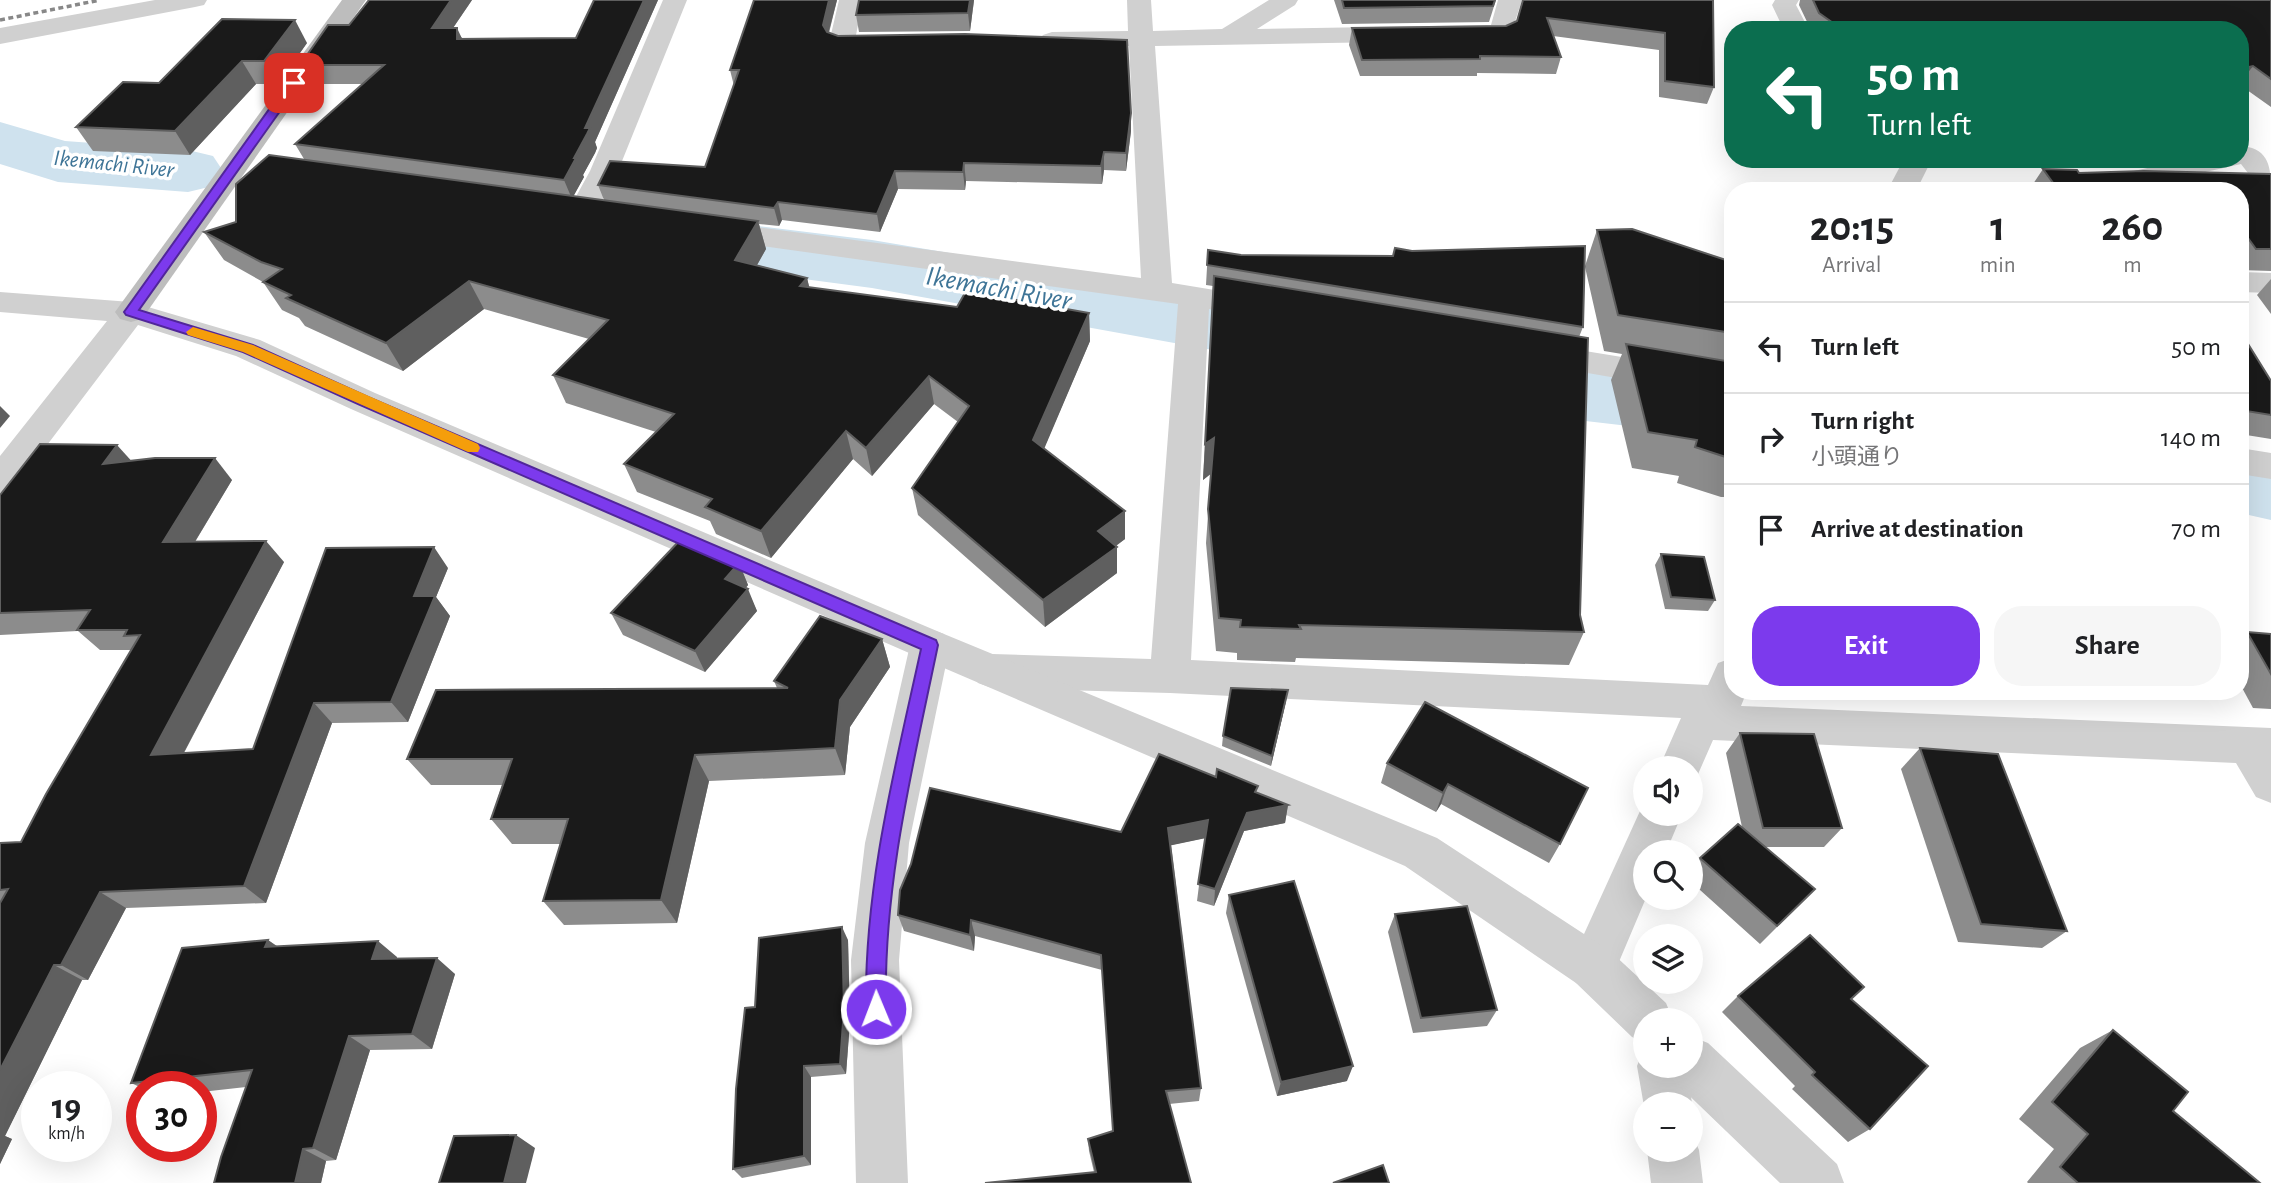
<!DOCTYPE html>
<html lang="en">
<head>
<meta charset="utf-8">
<style>
  body { margin:0; font-family:"Alegreya Sans","Noto Sans JP",sans-serif; background:#f6f6f6; color:#202124; height:100vh; display:flex; flex-direction:column; font-size:26px; white-space:nowrap }
  * { box-sizing:border-box; margin:0 }
  p { font-size:23px; color:#757577 }
  .icon { flex:none; width:38px; height:38px; fill:none; stroke:currentColor; stroke-width:2; stroke-linecap:round; stroke-linejoin:round }
  .map { position:relative; flex:1; overflow:hidden }
  .side { position:absolute; left:1724px; top:182px; width:525px; height:518px; display:flex; flex-direction:column; background:#fff; border-radius:28px; box-shadow:0 7px 28px #0002 }
  .side>* { flex:none }
  .hud { position:absolute; left:1724px; top:21px; width:525px; height:147px; border-radius:28px; box-shadow:0 7px 28px #0002; background:#0b6e4f; color:#fff; overflow:hidden }
  .controls { position:absolute; left:1633px; top:756px; display:grid; gap:14px }
  .controls a { display:grid; place-items:center; width:70px; height:70px; border-radius:50%; background:#fff; box-shadow:0 7px 28px #0002; font-size:35px }
  .speed { position:absolute; left:21px; top:1071px; display:flex; gap:14px; font-size:35px; font-weight:700; text-align:center }
  .speed>* { display:grid; place-content:center; width:91px; height:91px; border-radius:50%; background:#fff; box-shadow:0 7px 28px #0002; line-height:1 }
  .speed small { font-size:18px; font-weight:400 }
  .speed .limit { border:10px solid #d22; background:#fff; color:#111 }
  .pin { position:absolute; display:grid; place-items:center; width:60px; height:60px; color:#fff; margin:-30px; border-radius:14px; box-shadow:0 4px 10px #0006 }
  .me { position:absolute; width:77px; margin:-38px; rotate:359deg; stroke-linejoin:round; filter:drop-shadow(0 0 5px #0008) }
  .turn { display:flex; align-items:center; gap:24px; height:147px; padding:0 28px; font-size:32px }
  .turn .icon { width:91px; height:91px; stroke-width:2.5 }
  .turn b { display:block; font-size:49px; line-height:60px }
  .eta { display:flex; justify-content:space-evenly; align-items:center; height:119px; text-align:center }
  .eta b { font-size:42px; font-weight:600; line-height:49px }
  .cta { display:flex; gap:14px; margin-top:auto; padding:14px 28px }
  .cta a { flex:1; height:80px; border-radius:28px; background:#7c3aed; color:#fff; font-size:28px; font-weight:600; line-height:80px; text-align:center }
  .cta a+a { background:#f6f6f6; color:#202124 }
  ul { padding:0; list-style:none }
  li { display:flex; align-items:center; gap:21px; height:91px; padding:0 28px; border-top:2px solid #e0e0e0 }
  li div { flex:1 }
  li b { display:block; font-size:26px }
  li em { font-style:normal }
  .map>svg:first-child { display:block }
  .lines { fill:none; stroke-linecap:round; stroke-linejoin:round }
  .river { fill:#cfe2ee; fill-rule:evenodd }
  .minor { fill:#d0d0d0; fill-rule:evenodd }
  .tertiary { fill:#d0d0d0; fill-rule:evenodd }
  .secondary { fill:#bdbdbd; fill-rule:evenodd }
  .rail { stroke:#888; stroke-width:3.5; stroke-dasharray:5 3.5; stroke-linecap:butt }
  .wall { fill:#8c8c8c }
  .shaded-wall { fill:#5f5f5f }
  .building { fill:#1a1a1a; stroke:#5f5f5f; stroke-width:2 }
  .route { fill:#7c3aed; stroke:#51269a; stroke-width:2 }
  .slow { fill:#f59e0b }
  .labels { text-anchor:middle; stroke-width:7; stroke-linejoin:round; paint-order:stroke }
  .far-water-label { font-size:23px; font-style:italic; fill:#3f7597; stroke:#fff }
  .water-label { font-size:28px; font-style:italic; fill:#3f7597; stroke:#fff }
</style>
</head>
<body>
<div class="map">
<svg width="2271" height="1183" viewBox="0 0 2271 1183">
  <rect width="100%" height="100%" fill="#fff"/>
  <g class="lines">
    <!-- river -->
    <g class="river">
      <polygon points="0,122 65,141 188,150 213,156 223,171 213,186 188,192 58,182 0,164"/>
      <polygon points="635,211 872,240 1307,313 1335,321 1347,340 1335,359 1307,367 872,288 635,257 609,250 598,234 609,218"/>
      <polygon points="1457,340 1577,362 1732,380 1732,438 1577,420 1428,388 1416,368 1428,348"/>
      <polygon points="2240,449 2271,454 2271,520 2240,513"/>
    </g>
    <!-- minor -->
    <g class="minor">
      <polygon points="155,0 207,0 204,5 195,7 0,44 0,28"/>
      <polygon points="663,0 687,0 618,171 592,219 582,222 572,219 567,213 590,171"/>
      <polygon points="839,0 863,0 856,35 896,38 900,43 896,48 842,51 833,48 829,43"/>
      <polygon points="1127,0 1151,0 1153,31 1222,29 1269,0 1298,0 1295,5 1257,29 1491,25 1498,0 1522,0 1510,37 1501,40 1155,46 1172,283 1263,298 1274,301 1279,308 1274,315 1263,318 1209,309 1191,660 1708,685 1718,663 1732,658 1732,691 1747,691 1741,706 2271,728 2271,803 2256,797 2236,763 1713,740 1695,781 1690,783 1690,768 1659,768 1681,718 1170,693 992,688 978,683 972,671 978,659 992,654 1151,659 1178,304 712,239 701,236 697,230 701,224 712,221 1141,278 1129,46 1052,48 1043,45 1039,40 1043,35 1052,32 1128,31"/>
      <polygon points="1775,0 1799,0 1796,5 1809,30 1784,30 1772,5"/>
      <path d="M2248,147C2271,152 2271,172 2271,193L2261,190L2241,164L2121,191H2065L2069,185L2189,159H2240V149Z"/>
      <polygon points="1904,159 1932,159 1916,191 1887,191"/>
      <polygon points="2240,272 2271,273 2271,293 2240,292"/>
      <polygon points="1536,343 1732,375 1732,398 1524,362 1520,354 1524,346"/>
      <polygon points="2240,448 2271,453 2271,479 2240,474"/>
      <polygon points="930,629 944,634 950,645 909,843 899,960 908,1183 856,1183 851,960 865,843 910,645 916,634"/>
      <polygon points="1645,800 1645,814 1682,814 1666,852 1645,852 1646,898 1610,983 1593,990 1576,983 1569,967"/>
      <polygon points="1644,1048 1645,1066 1687,1066 1692,1104 1690,1109 1690,1104 1645,1104 1645,1112 1637,1066"/>
      <polygon points="1691,1132 1699,1150 1703,1183 1651,1183 1647,1150 1690,1150"/>
    </g>
    <!-- tertiary -->
    <g class="tertiary">
      <polygon points="0,292 131,302 260,340 375,393 944,634 1437,838 1610,951 1666,1003 1673,1020 1645,1020 1645,1043 1632,1037 1576,983 1405,866 916,656 351,409 236,356 138,325 13,490 0,494 0,456 107,321 0,312"/>
      <polygon points="1690,1036 1708,1043 1837,1164 1844,1183 1780,1183 1672,1079 1667,1066 1690,1066"/>
    </g>
    <!-- secondary -->
    <polygon class="secondary" points="342,0 366,0 142,319 131,322 120,319 115,312 120,305"/>
    <!-- rail -->
    <polyline class="rail" points="0,20 100,0"/>
  </g>
  <!-- wall -->
  <g class="wall">
    <polygon points="472,0 453,28 462,38 576,38 594,0 658,0 595,142 597,148 595,153 583,175 584,177 573,196 604,200 598,185 705,167 734,86 730,70 837,0 829,33 838,36 1131,113 1131,131 1126,171 1104,170 1102,184 966,181 965,190 898,189 880,232 782,220 779,226 759,224 766,249 757,265 807,278 809,287 957,307 1089,313 1090,341 1044,448 1125,539 1116,546 1117,573 1045,627 918,515 912,488 958,422 934,404 872,476 853,459 771,558 716,534 710,521 637,492 624,464 656,432 566,403 553,375 589,339 484,309 403,371 305,326 299,318 282,310 263,282 224,260 204,232 236,222 304,159 295,144 363,84 310,84 300,65 349,25"/>
    <polygon points="859,0 974,0 970,31 859,32 856,15"/>
    <polygon points="1334,0 1496,0 1489,22 1342,24"/>
    <polygon points="1713,0 1714,87 1707,104 1659,97 1659,50 1553,36 1561,57 1556,74 1477,73 1477,76 1360,76 1349,45 1352,28 1506,26 1517,21"/>
    <polygon points="1800,0 2271,0 2271,107 2240,85 2240,30 1811,30 1799,5"/>
    <polygon points="307,43 278,84 256,84 190,155 93,151 76,127 159,83"/>
    <polygon points="2043,169 2079,173 2271,174 2271,271 2240,270 2240,191 2030,191 2029,190"/>
    <polygon points="1597,230 1732,262 1732,497 1721,497 1677,483 1679,476 1632,468 1611,380 1622,354 1604,351 1585,267 1583,327 1579,337 1580,615 1584,632 1569,665 1296,658 1295,662 1237,660 1237,653 1216,651 1206,543 1211,473 1203,480 1213,286 1206,285 1208,250 1241,255 1393,256 1412,251 1585,266"/>
    <polygon points="2271,279 2271,314 2257,295"/>
    <polygon points="2240,331 2271,415 2271,439 2240,434"/>
    <polygon points="131,461 232,480 195,542 284,562 184,753 253,749 448,568 436,597 450,616 408,722 332,723 266,903 126,908 88,980 82,980 5,1136 12,1139 0,1164 0,843 21,842 131,650 100,650 78,631 0,635 0,495"/>
    <polygon points="1661,554 1715,600 1708,611 1665,609 1655,565"/>
    <polygon points="739,563 748,585 746,588 757,611 705,672 623,635 611,613"/>
    <polygon points="2247,632 2271,634 2271,709 2253,708 2240,684 2240,638"/>
    <polygon points="882,639 890,667 850,727 845,775 709,781 677,923 564,925 543,901 561,844 512,844 491,819 502,785 431,785 407,759 777,688 774,681"/>
    <polygon points="1286,701 1271,766 1222,746 1223,736"/>
    <polygon points="1425,702 1560,844 1549,863 1441,804 1436,812 1381,783 1387,763"/>
    <polygon points="1740,733 1842,828 1824,847 1766,847 1797,907 1760,944 1690,881 1690,870 1700,858 1742,827 1726,753"/>
    <polygon points="1920,748 2067,931 2042,948 1958,942 1901,769"/>
    <polygon points="1216,777 1288,805 1285,823 1244,831 1214,906 1197,901 1205,838 1171,845 1201,1088 1199,1101 1169,1104 1191,1183 1094,1172 1089,1151 1088,1139 1113,1131 1102,970 975,936 974,951 904,931 898,915 1121,832"/>
    <polygon points="1229,895 1347,1081 1277,1096 1226,913"/>
    <polygon points="1395,914 1497,1010 1487,1026 1413,1033 1388,932"/>
    <polygon points="268,940 277,946 397,957 397,959 455,974 432,1049 370,1050 336,1160 326,1161 321,1183 214,1183 246,1087 201,1092 201,1087 142,1087 142,1088 131,1083"/>
    <polygon points="848,940 850,1021 846,1074 811,1077 811,1165 742,1178 733,1169 755,1007"/>
    <polygon points="1738,996 1851,999 1870,1129 1848,1142 1792,1089 1795,1086 1722,1012"/>
    <polygon points="2113,1030 2173,1111 2260,1183 2028,1183 2027,1182 2054,1149 2019,1119 2080,1048"/>
  </g>
  <!-- shaded-wall -->
  <g class="shaded-wall">
    <polygon points="451,0 472,0 440,47 432,28"/>
    <polygon points="644,0 658,0 595,142 597,148 595,153 583,175 584,177 572,199 564,180 585,128"/>
    <polygon points="829,0 837,0 826,42 823,25"/>
    <polygon points="970,0 974,0 970,31 968,13"/>
    <polygon points="295,20 307,43 278,84 264,61"/>
    <polygon points="457,28 466,47 457,39"/>
    <polygon points="242,61 256,84 190,155 175,131"/>
    <polygon points="2253,66 2240,83 2240,69"/>
    <polygon points="1131,113 1131,131 1126,171 1126,153"/>
    <polygon points="1104,152 1104,170 1102,184 1101,166"/>
    <polygon points="964,163 966,181 965,190 963,172"/>
    <polygon points="895,171 898,189 880,232 877,214"/>
    <polygon points="778,202 782,220 779,226 774,208"/>
    <polygon points="758,221 766,249 744,288 735,260"/>
    <polygon points="807,278 814,306 800,286"/>
    <polygon points="469,281 484,309 403,371 386,343"/>
    <polygon points="1089,313 1090,341 1036,468 1033,440"/>
    <polygon points="929,376 934,404 872,476 866,448"/>
    <polygon points="0,406 10,416 0,428"/>
    <polygon points="846,431 853,459 771,558 761,531"/>
    <polygon points="1214,438 1212,473 1203,480 1205,444"/>
    <polygon points="117,445 136,466 103,464"/>
    <polygon points="215,458 232,480 182,563 163,542"/>
    <polygon points="1125,511 1125,539 1099,558 1098,531"/>
    <polygon points="266,541 284,562 173,773 151,755"/>
    <polygon points="434,547 448,568 436,597 450,616 408,722 391,702 414,596"/>
    <polygon points="1117,547 1117,573 1045,627 1043,600"/>
    <polygon points="739,563 748,585 734,601 725,579"/>
    <polygon points="748,589 757,611 705,672 695,651"/>
    <polygon points="882,639 890,667 850,727 845,775 835,748 840,700"/>
    <polygon points="1288,690 1286,701 1271,766 1272,756"/>
    <polygon points="314,703 332,723 266,903 244,886"/>
    <polygon points="695,755 709,781 677,923 661,900"/>
    <polygon points="1448,784 1441,804 1436,812 1443,793"/>
    <polygon points="1288,805 1285,823 1244,831 1214,906 1215,889 1247,813"/>
    <polygon points="1208,820 1206,838 1168,846 1168,828"/>
    <polygon points="100,892 126,908 88,980 61,965"/>
    <polygon points="971,920 975,936 974,951 970,935"/>
    <polygon points="842,927 848,940 850,1021 846,1074 840,1064"/>
    <polygon points="268,940 290,956 265,947"/>
    <polygon points="378,941 397,957 392,975 372,959"/>
    <polygon points="437,958 455,974 432,1049 412,1034"/>
    <polygon points="54,965 82,980 5,1136 12,1139 0,1164 0,1070"/>
    <polygon points="349,1036 370,1050 336,1160 313,1148"/>
    <polygon points="804,1066 811,1077 811,1165 804,1156"/>
    <polygon points="1353,1066 1347,1081 1277,1096 1281,1082"/>
    <polygon points="516,1135 535,1148 526,1183 504,1183"/>
    <polygon points="303,1149 326,1161 321,1183 295,1183"/>
  </g>
  <!-- building -->
  <g class="building">
    <polygon points="369,0 451,0 432,28 457,28 457,39 576,38 594,0 644,0 585,128 590,128 587,134 574,158 576,158 564,180 295,144 384,65 300,65 328,25 349,25"/>
    <polygon points="754,0 829,0 823,25 827,32 838,36 965,34 1127,40 1131,113 1126,153 1104,152 1101,166 964,163 963,172 895,171 877,214 778,202 774,208 598,185 610,161 705,167 739,70 730,70"/>
    <polygon points="859,0 970,0 968,13 856,15"/>
    <polygon points="1342,0 1495,0 1493,6 1344,8"/>
    <polygon points="1523,0 1713,0 1714,87 1665,81 1665,33 1547,18 1561,57 1480,56 1480,59 1362,60 1352,28 1506,26 1517,21"/>
    <polygon points="1813,0 2271,0 2271,79 2253,66 2240,69 2240,30 1843,30 1819,13"/>
    <polygon points="222,19 295,20 264,61 242,61 175,131 76,127 123,82 159,83"/>
    <polygon points="269,155 758,221 735,260 807,278 800,286 957,307 966,291 1089,313 1033,440 1125,511 1098,531 1117,547 1043,600 912,488 969,406 929,376 866,448 846,431 761,531 705,507 712,499 624,464 674,414 553,375 608,320 469,281 386,343 286,298 291,295 263,282 282,269 261,262 204,232 236,222 236,184"/>
    <polygon points="2043,169 2077,170 2079,173 2144,171 2271,174 2271,249 2256,249 2240,227 2240,191 2059,191"/>
    <polygon points="1632,229 1732,262 1732,333 1618,315 1597,230"/>
    <polygon points="1585,246 1583,327 1207,265 1208,250 1241,255 1393,256 1395,248 1412,251"/>
    <polygon points="1214,276 1588,338 1580,615 1584,632 1299,625 1301,629 1240,627 1241,620 1219,618 1208,509 1214,438 1205,444"/>
    <polygon points="2240,331 2271,381 2271,415 2240,410"/>
    <polygon points="1626,344 1732,362 1732,459 1695,447 1697,440 1648,432"/>
    <polygon points="40,444 117,445 103,464 155,458 215,458 163,542 266,541 151,755 253,749 326,548 434,547 414,596 435,596 391,702 314,703 244,886 100,892 61,965 54,965 0,1070 0,903 8,889 0,890 0,843 21,842 46,794 140,635 124,636 127,630 77,630 90,610 0,613 0,495"/>
    <polygon points="682,538 739,563 725,579 748,589 695,651 611,613"/>
    <polygon points="1661,554 1704,557 1715,600 1671,597"/>
    <polygon points="820,616 882,639 840,700 835,748 695,755 661,900 543,901 568,819 491,819 512,759 407,759 436,690 788,688 774,681"/>
    <polygon points="2247,632 2271,634 2271,674"/>
    <polygon points="1231,688 1288,690 1272,756 1223,736"/>
    <polygon points="1425,702 1588,788 1560,844 1448,784 1443,793 1387,763"/>
    <polygon points="1740,733 1814,734 1842,828 1763,828"/>
    <polygon points="1920,748 1998,754 2067,931 1981,924"/>
    <polygon points="1159,754 1216,777 1217,769 1258,786 1255,792 1288,805 1247,813 1215,889 1198,884 1208,820 1168,828 1201,1088 1166,1091 1191,1183 985,1183 1096,1172 1088,1139 1113,1131 1101,955 971,920 970,935 898,915 900,890 911,864 930,788 1121,832"/>
    <polygon points="1738,824 1815,889 1777,926 1700,858"/>
    <polygon points="1294,881 1353,1066 1281,1082 1229,895"/>
    <polygon points="1467,906 1497,1010 1421,1018 1395,914"/>
    <polygon points="842,927 844,1009 840,1064 804,1066 804,1156 733,1169 736,1089 745,1008 755,1007 759,938"/>
    <polygon points="1810,935 1864,987 1851,999 1928,1066 1870,1129 1812,1075 1815,1072 1738,996"/>
    <polygon points="268,940 265,947 378,941 372,959 437,958 412,1034 349,1036 313,1148 303,1149 295,1183 214,1183 221,1157 252,1070 131,1083 182,948"/>
    <polygon points="2113,1030 2188,1092 2173,1111 2260,1183 2078,1183 2060,1167 2088,1134 2052,1102"/>
    <polygon points="516,1135 504,1183 439,1183 454,1136"/>
    <polygon points="1383,1165 1389,1183 1333,1183"/>
  </g>
  <!-- route -->
  <path class="route" d="M290,80L300,83L139,310L253,345L368,397L936,640L938,645C913,766 883,885 886,1009L883,1016L876,1019L869,1016L866,1009C864,886 895,768 921,649L358,404L243,352L126,315L124,312Z"/>
  <!-- slow -->
  <polygon class="slow" points="193,327 253,345 478,444 480,448 478,452 468,452 243,352 188,335 186,332"/>
  <g class="labels">
    <!-- far-water labels -->
    <g class="far-water-label">
      <text transform="translate(114 163) rotate(6)" y="8">Ikemachi River</text>
    </g>
    <!-- water labels -->
    <g class="water-label">
      <text transform="translate(999 287) rotate(10)" y="10">Ikemachi River</text>
    </g>
  </g>
</svg>
<div class="controls">
<a><svg class="icon" aria-label="sound" viewBox="0 0 24 24"><path d="M4 9h4l5-4v14l-5-4H4zM17 9q2 3 0 6"/></svg></a>
<a><svg class="icon" aria-label="search" viewBox="0 0 24 24"><circle cx="10" cy="10" r="6"/><path d="M15 15l6 6"/></svg></a>
<a><svg class="icon" aria-label="layers" viewBox="0 0 24 24"><path d="M12 4l9 5-9 5-9-5zM3 14l9 5 9-5"/></svg></a>
<a>+</a>
<a>−</a>
</div>
<div class="speed"><div>19<small>km/h</small></div><div class="limit">30</div></div>
<div class="pin" style="left:294px;top:83px;background:#d93025"><svg class="icon" aria-label="arrive" viewBox="0 0 24 24"><path d="M6 21V4h12l-3 4 3 4H6"/></svg></div>
<svg class="me" style="left:876px;top:1009px" viewBox="-20 -20 40 40"><circle r="17" fill="#7c3aed" stroke="#fff" stroke-width="3"/><path d="M0-11L8 9 0 5-8 9z" fill="#fff"/></svg>
<div class="hud">
<div class="turn"><svg class="icon" aria-label="left" viewBox="0 0 24 24"><path d="M17 20v-9H6M10 6l-5 5 5 5"/></svg><div><b>50 m</b>Turn left</div></div>
</div>
<section class="side">
<div class="eta">
<div><b>20:15</b><p>Arrival</p></div>
<div><b>1</b><p>min</p></div>
<div><b>260</b><p>m</p></div>
</div>
<ul>
<li><svg class="icon" aria-label="left" viewBox="0 0 24 24"><path d="M17 20v-9H6M10 6l-5 5 5 5"/></svg><div><b>Turn left</b></div><em>50 m</em></li>
<li><svg class="icon" aria-label="right" viewBox="0 0 24 24"><path d="M7 20v-9h11M14 6l5 5-5 5"/></svg><div><b>Turn right</b><p>小頭通り</p></div><em>140 m</em></li>
<li><svg class="icon" aria-label="arrive" viewBox="0 0 24 24"><path d="M6 21V4h12l-3 4 3 4H6"/></svg><div><b>Arrive at destination</b></div><em>70 m</em></li>
</ul>
<div class="cta"><a>Exit</a><a>Share</a></div>
</section>
</div>
</body>
</html>
